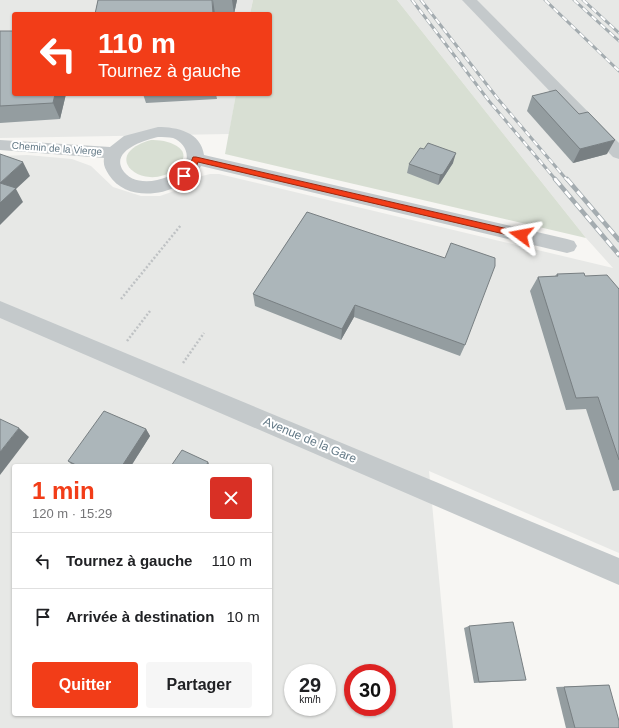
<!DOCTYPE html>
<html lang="fr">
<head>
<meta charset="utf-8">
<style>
  body { margin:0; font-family:Arial,sans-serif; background:#f6f6f6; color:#202124; height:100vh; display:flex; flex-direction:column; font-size:15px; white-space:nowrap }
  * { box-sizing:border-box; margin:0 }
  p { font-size:13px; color:#757577 }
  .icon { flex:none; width:22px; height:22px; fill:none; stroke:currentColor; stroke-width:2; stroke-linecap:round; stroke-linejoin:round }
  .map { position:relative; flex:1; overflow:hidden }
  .side { position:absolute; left:12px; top:464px; width:260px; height:252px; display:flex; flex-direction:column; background:#fff; border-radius:4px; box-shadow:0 1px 3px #0004 }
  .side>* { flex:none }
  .banner { position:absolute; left:12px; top:12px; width:260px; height:84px; border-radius:4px; box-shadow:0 1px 3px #0004; background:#f23d18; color:#fff; overflow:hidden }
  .speed { position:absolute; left:284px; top:664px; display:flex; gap:8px; font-size:20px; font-weight:700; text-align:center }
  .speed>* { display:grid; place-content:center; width:52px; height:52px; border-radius:50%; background:#fff; box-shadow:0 1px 3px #0004; line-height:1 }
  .speed small { font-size:10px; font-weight:400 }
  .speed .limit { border:6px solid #d22; background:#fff; color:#111 }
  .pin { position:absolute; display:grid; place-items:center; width:34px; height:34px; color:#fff; margin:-17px; border:2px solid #fff; border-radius:50%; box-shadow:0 1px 4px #0007 }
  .me { position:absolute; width:44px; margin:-22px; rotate:283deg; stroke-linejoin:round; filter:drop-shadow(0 0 3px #0008) }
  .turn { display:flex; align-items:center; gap:14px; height:84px; padding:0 20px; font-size:18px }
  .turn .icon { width:52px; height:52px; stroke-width:2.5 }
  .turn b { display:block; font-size:28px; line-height:34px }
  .round { display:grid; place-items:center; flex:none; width:42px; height:42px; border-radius:4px; background:#f6f6f6 }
  .overview { display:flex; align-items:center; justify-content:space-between; height:68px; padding:0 20px }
  h1 { font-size:24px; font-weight:700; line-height:30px; color:#f23d18 }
  .primary-button { display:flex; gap:8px; margin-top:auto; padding:8px 20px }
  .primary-button a { flex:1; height:46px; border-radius:4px; background:#f23d18; color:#fff; font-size:16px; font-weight:700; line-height:46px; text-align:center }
  .primary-button a+a { background:#f6f6f6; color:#202124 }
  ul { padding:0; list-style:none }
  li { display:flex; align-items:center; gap:12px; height:56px; padding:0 20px; border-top:1px solid #e0e0e0 }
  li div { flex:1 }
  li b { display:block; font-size:15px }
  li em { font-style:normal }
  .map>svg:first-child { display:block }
  .built { fill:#e7e8e6; fill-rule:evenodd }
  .green { fill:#d8dfd3 }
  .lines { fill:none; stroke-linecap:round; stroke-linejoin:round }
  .path { stroke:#bfc2c4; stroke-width:2.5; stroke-dasharray:2 2; stroke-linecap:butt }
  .minor { fill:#c4c9cb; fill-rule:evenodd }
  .rail-far1-casing { stroke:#a4acb0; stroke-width:3 }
  .rail-casing { stroke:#a4acb0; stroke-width:4.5 }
  .rail-far1 { stroke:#fff; stroke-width:2; stroke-dasharray:6; stroke-linecap:butt }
  .rail { stroke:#fff; stroke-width:3; stroke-dasharray:8; stroke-linecap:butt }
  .wall { fill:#949da0 }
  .shaded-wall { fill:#787f82 }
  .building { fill:#acb6ba; stroke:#787f82 }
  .route { fill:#f23d18; stroke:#9d2810 }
  .labels { text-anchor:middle; stroke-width:4; stroke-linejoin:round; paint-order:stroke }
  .far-street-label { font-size:10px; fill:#637986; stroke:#fff }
  .street-label { font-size:12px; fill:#637986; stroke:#fff }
</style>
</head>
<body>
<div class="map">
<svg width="619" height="728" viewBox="0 0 619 728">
  <rect width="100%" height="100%" fill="#f7f6f3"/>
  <!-- built -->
  <g class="built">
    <polygon points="0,0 253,0 250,14 14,14 14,94 236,94 229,134 0,138"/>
    <path d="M397,0H619V553L429,471L453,728H0V156L27,155L72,159L91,166L113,187L141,196H160L183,188L202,176L210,174H219L613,268L586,238ZM14,466H270V714H14ZM293,673H327V707H293ZM353,673H387V707H353Z"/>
  </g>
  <!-- green -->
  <g class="green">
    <polygon points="253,0 397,0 586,238 225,154 236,94 270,94 270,14 250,14"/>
    <path d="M151,140C169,139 198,150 175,169C144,194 97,155 151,140Z"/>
  </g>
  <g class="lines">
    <!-- path -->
    <g class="path">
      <polyline points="121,299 181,225"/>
      <polyline points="127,341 150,311"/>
      <polyline points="183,363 204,333"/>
    </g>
    <!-- minor -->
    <g class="minor">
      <polygon points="462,0 477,0 619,143 619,159 613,157"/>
      <path d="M158,127C177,127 201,132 204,155L567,239L574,241L577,246L574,251L567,253L201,166C183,195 129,206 109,175C105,169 103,165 104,158L0,150V140L110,147L124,136ZM158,137C163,137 169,137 173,138C184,142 191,155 184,165C171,181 134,190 122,169C112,150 145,140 158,137Z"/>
      <polygon points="0,301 619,558 619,585 0,318"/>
    </g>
    <defs>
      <g id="rail-far1">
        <polyline points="412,0 489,101 556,180"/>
        <polyline points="421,0 498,99 567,180"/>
        <polyline points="545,0 619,71"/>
        <polyline points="574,0 619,41"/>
        <polyline points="583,0 619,33"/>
      </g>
      <g id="rail">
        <polyline points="555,179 619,255"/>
        <polyline points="567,179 619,240"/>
      </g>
    </defs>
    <!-- rail-far1 casing -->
    <use href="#rail-far1" class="rail-far1-casing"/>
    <!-- rail casing -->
    <use href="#rail" class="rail-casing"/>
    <!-- rail-far1 -->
    <use href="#rail-far1" class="rail-far1"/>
    <!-- rail -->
    <use href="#rail" class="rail"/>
  </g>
  <!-- wall -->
  <g class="wall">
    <polygon points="98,0 237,0 234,14 95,14"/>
    <polygon points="0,31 14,94 66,94 60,119 0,123"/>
    <polygon points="143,94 216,94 217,99 146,103"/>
    <polygon points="532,96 607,154 573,163 527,111"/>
    <polygon points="453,163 440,183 438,185 407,173 409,164"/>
    <polygon points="307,212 465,345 460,356 354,317 341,340 255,306 253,294"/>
    <polygon points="557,274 585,276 619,289 619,490 613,491 586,409 566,410 530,291 538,277 555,276"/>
    <polygon points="146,429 150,436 131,466 73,466 68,461"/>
    <polygon points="469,626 526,680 474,683 464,628"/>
    <polygon points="609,685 619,728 566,728 556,687"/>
  </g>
  <!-- shaded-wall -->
  <g class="shaded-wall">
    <polygon points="213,0 215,14 213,14"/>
    <polygon points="232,0 237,0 234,14"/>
    <polygon points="55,94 66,94 60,119 53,103"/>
    <polygon points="615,140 607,154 573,163 580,149"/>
    <polygon points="456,153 453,163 440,183 438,185 440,175"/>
    <polygon points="23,162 30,176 16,189 23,202 0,225 0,183"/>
    <polygon points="355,305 354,317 341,340 342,329"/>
    <polygon points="19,428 29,437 0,475 0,452"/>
    <polygon points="146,429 150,436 131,466 122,466"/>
    <polygon points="208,462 210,466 206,466"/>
  </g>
  <!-- building -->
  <g class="building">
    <polygon points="98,0 212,0 213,14 95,14"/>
    <polygon points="0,31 14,31 14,94 55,94 53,103 0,106"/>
    <polygon points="556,90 579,114 588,112 615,140 580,149 532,96"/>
    <polygon points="428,143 456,153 443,174 440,175 409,164 420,148 424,149"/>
    <polygon points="0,154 23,162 0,183 16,188 0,203"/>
    <polygon points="307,212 445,258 451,243 495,258 495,266 465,345 355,305 342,329 253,294"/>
    <polygon points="584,273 585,276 607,275 619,289 619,460 598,397 576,398 538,277 558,276 557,274"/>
    <polygon points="104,411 146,429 122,466 78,466 68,461"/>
    <polygon points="0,419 19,428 0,452"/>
    <polygon points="182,450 208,462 206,466 171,466"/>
    <polygon points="513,622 526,680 479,682 469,626"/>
    <polygon points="609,685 619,721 619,728 575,728 564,687"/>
  </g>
  <!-- route -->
  <polygon class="route" points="193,157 196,157 521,232 525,235 521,238 198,162 195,170 186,178 181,178 180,176 189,167"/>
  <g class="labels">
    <!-- far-street labels -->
    <g class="far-street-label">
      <text transform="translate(57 148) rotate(4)" y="4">Chemin de la Vierge</text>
    </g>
    <!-- street labels -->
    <g class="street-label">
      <text transform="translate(310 440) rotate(23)" y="4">Avenue de la Gare</text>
    </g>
  </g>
</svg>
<div class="speed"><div>29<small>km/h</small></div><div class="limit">30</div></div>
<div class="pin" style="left:184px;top:176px;background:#d93025"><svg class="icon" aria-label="arrive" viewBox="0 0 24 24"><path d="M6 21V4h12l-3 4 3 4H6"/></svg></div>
<svg class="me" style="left:521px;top:235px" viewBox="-20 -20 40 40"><path d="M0-17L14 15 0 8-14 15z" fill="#f23d18" stroke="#fff" stroke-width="4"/></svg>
<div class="banner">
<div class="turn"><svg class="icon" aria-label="left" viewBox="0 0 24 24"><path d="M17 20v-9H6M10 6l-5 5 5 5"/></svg><div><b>110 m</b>Tournez à gauche</div></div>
</div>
<section class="side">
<div class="overview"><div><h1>1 min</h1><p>120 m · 15:29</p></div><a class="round" style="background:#d93025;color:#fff"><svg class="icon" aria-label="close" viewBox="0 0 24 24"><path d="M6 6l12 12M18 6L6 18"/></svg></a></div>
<ul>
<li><svg class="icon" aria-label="left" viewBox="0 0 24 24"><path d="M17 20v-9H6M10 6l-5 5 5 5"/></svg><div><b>Tournez à gauche</b></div><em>110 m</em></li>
<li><svg class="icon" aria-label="arrive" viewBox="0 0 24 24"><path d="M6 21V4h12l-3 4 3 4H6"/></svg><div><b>Arrivée à destination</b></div><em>10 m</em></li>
</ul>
<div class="primary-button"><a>Quitter</a><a>Partager</a></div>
</section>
</div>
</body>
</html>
